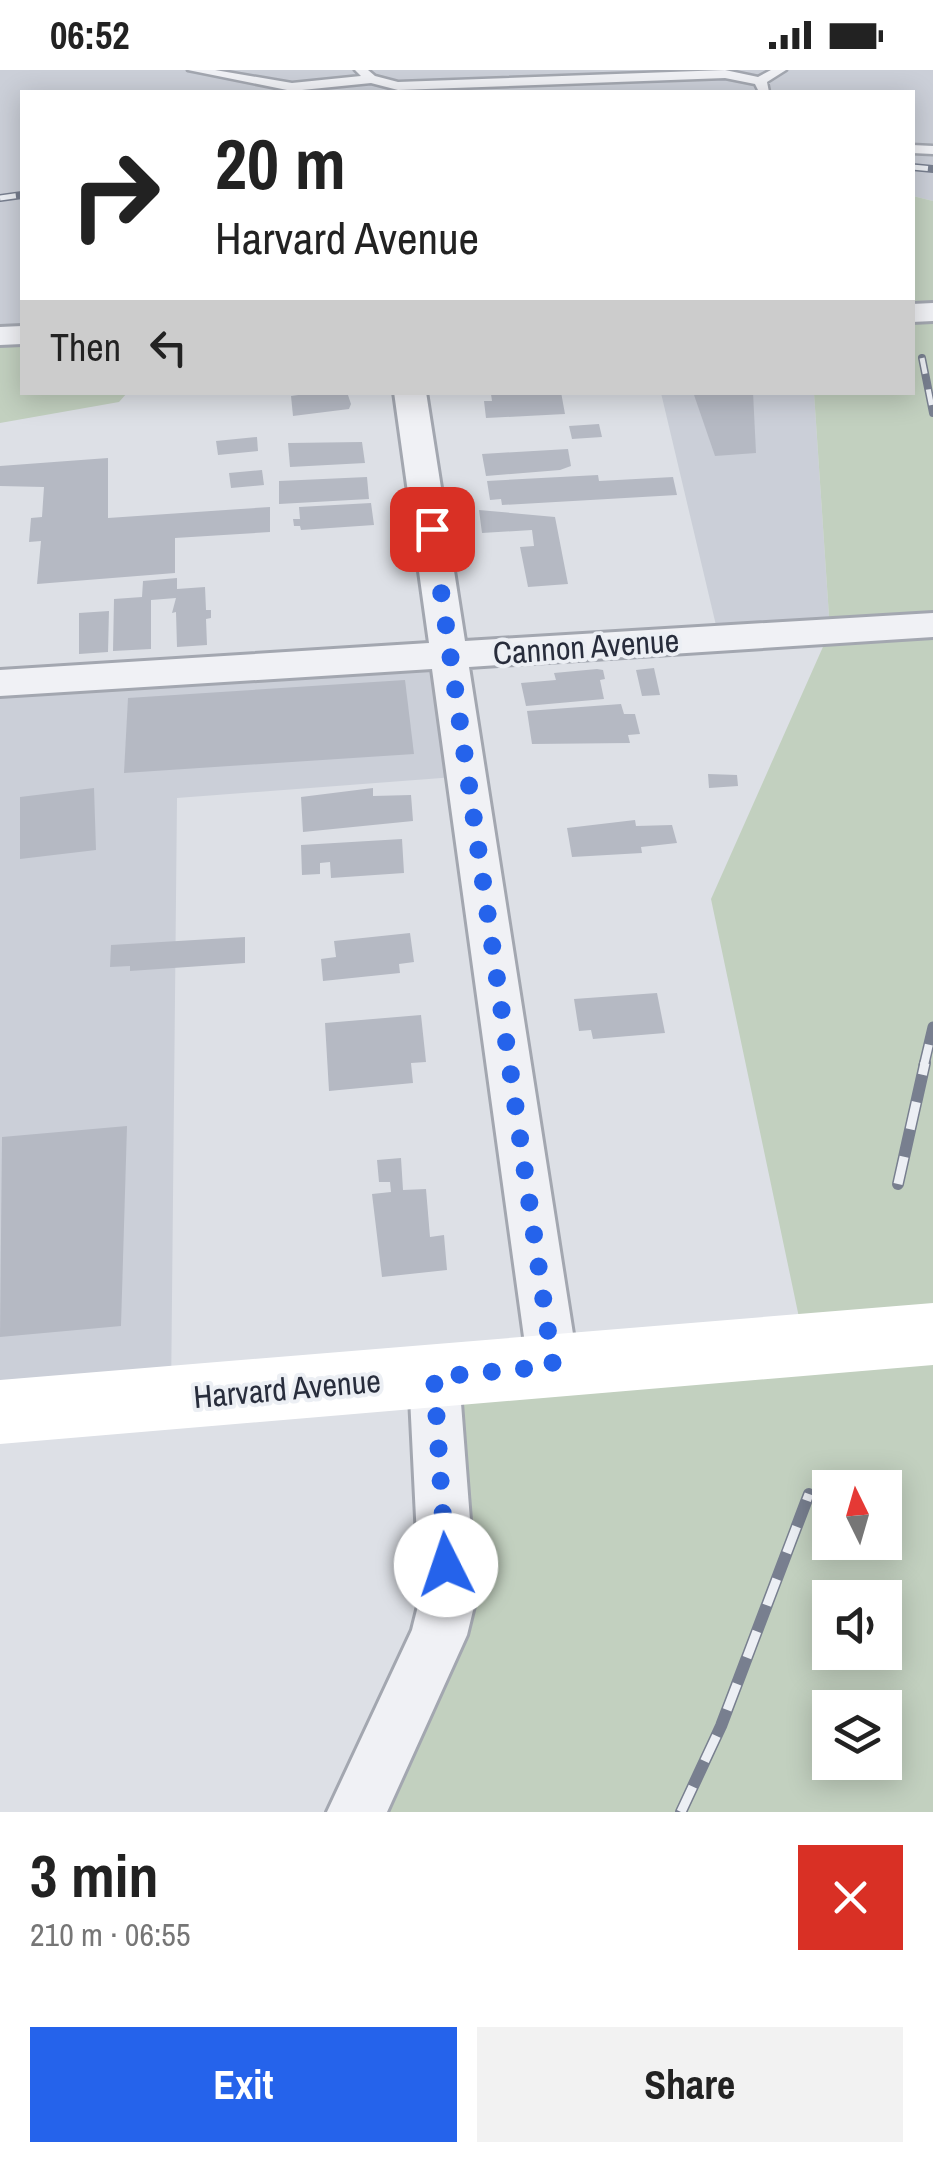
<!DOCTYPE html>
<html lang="en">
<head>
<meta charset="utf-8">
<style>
  body { margin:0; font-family:"Archivo Narrow",sans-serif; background:#f2f2f2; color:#222; height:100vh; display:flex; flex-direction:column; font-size:38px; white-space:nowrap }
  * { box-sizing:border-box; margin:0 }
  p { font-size:32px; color:#767676 }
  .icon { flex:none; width:55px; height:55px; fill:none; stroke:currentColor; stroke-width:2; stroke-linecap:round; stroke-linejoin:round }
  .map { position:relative; height:1742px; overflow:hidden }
  .details { display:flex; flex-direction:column; background:#fff; flex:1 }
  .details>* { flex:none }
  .top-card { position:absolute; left:20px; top:20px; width:895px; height:305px; border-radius:0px; box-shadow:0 5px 25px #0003; background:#fff; color:#222; overflow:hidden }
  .needle { width:65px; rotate:355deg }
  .buttons { position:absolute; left:812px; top:1400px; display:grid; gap:20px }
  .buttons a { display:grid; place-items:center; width:90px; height:90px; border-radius:0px; background:#fff; box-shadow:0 5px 25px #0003; font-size:50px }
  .pin { position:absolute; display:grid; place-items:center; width:85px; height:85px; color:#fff; margin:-42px; border-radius:20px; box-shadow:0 5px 15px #0006 }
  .me { position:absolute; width:110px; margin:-55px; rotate:356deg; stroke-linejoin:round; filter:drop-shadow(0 0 8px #0008) }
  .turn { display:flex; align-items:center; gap:35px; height:210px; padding:0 30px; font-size:45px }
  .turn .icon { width:130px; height:130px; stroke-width:2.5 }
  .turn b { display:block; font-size:70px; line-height:85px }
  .then { display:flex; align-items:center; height:95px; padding:0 30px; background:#0003; gap:20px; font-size:38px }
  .round { display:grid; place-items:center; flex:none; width:105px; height:105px; border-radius:0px; background:#f2f2f2 }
  .head { display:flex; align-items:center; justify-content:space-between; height:170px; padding:0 30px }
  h1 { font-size:60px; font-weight:700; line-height:75px }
  .action { display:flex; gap:20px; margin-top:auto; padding:20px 30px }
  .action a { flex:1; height:115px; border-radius:0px; background:#2563eb; color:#fff; font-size:40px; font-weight:700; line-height:115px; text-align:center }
  .action a+a { background:#f2f2f2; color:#222 }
  .status { display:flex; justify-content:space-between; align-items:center; height:70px; padding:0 50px; background:#fff; direction:ltr }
  .status svg { height:28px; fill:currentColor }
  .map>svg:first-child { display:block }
  .built { fill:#cbcfd8 }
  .green { fill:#c2d0bf; fill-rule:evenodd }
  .building { fill:#b5b9c3 }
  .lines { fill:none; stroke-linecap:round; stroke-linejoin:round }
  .service-casing { stroke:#a3a7b0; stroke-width:5 }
  .minor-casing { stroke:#a3a7b0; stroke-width:6 }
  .service { fill:#f0f1f5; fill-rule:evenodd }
  .minor { fill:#f0f1f5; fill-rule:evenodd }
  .secondary { fill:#fff; fill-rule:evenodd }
  .rail-far2-casing { stroke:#787f8f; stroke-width:8 }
  .rail-far1-casing { stroke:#787f8f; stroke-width:11 }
  .rail-casing { stroke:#787f8f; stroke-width:12 }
  .rail-far2 { stroke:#eceff4; stroke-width:5; stroke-dasharray:16; stroke-linecap:butt }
  .rail-far1 { stroke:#eceff4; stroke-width:8; stroke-dasharray:21; stroke-linecap:butt }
  .rail { stroke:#eceff4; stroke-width:9; stroke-dasharray:28; stroke-linecap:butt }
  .route { stroke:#2563eb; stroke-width:18; stroke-dasharray:0 32.4 }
  .labels { text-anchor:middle; stroke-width:8; stroke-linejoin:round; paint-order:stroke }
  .street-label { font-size:32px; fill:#282d3c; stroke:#eceff4 }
</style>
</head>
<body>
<div class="status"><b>06:52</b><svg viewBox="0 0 49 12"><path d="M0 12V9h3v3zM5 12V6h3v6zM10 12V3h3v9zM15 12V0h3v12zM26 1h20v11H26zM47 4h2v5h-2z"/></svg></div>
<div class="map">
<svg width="933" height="1742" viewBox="0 0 933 1742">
  <rect width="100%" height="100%" fill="#dde0e6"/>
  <!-- built -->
  <g class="built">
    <polygon points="0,0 933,0 933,131 913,126 912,22 22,22 22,265 0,266"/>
    <polygon points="661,323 814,323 830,561 719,568"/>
    <polygon points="451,585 468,706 177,728 171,1328 0,1342 0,613"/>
  </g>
  <!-- green -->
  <g class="green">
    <path d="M913,126L933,131V1742H357L439,1565L434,1307L805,1276L711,829L830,561L814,323L912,322ZM830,1418H885V1472H830ZM830,1528H885V1582H830ZM830,1638H885V1692H830Z"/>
    <polygon points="22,265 22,322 127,323 119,332 0,353 0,266"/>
  </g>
  <!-- building -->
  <g class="building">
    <polygon points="320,322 347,322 351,334 349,339 293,346 291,326"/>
    <polygon points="561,322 565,344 486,348 484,331 492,331 491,324"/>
    <polygon points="693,322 753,322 756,383 715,386"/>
    <polygon points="599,354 602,367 572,369 569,356"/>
    <polygon points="257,367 258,381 218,385 216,371"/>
    <polygon points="362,372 365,393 290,397 288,373"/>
    <polygon points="568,379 571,396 560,400 486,406 482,384"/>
    <polygon points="108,388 108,448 270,437 270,462 175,468 175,503 37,514 41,471 29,472 31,448 42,447 44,417 0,416 0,396"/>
    <polygon points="262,400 264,415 231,418 229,403"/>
    <polygon points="598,405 599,411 673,407 677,425 502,435 501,429 490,430 487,411"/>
    <polygon points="367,407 369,429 279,434 279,411"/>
    <polygon points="371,433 374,455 301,460 300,456 294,456 293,449 300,449 299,437"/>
    <polygon points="479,440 555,447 568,514 528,517 520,477 534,476 532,460 482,463"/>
    <polygon points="177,508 177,519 205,517 206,540 211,540 211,548 206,549 207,575 177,577 176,542 172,543 176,528 151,530 151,579 113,581 114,529 142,527 143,511"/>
    <polygon points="109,541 108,582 79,584 79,543"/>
    <polygon points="654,598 660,625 642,626 636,600"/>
    <polygon points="597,599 603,600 605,609 600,610 604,629 526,636 521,613 556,610 554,603"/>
    <polygon points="405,610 414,684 124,703 128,628"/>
    <polygon points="621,634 624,644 635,644 640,664 628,665 630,673 532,674 527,641"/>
    <polygon points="708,704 737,705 738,716 709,718"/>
    <polygon points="94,718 96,780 20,789 20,727"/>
    <polygon points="373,718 373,726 411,725 413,751 303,762 301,727"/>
    <polygon points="635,750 636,756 672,755 677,773 641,777 642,783 572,787 567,758"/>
    <polygon points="402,769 404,803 331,808 330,792 320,793 320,804 302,805 301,775"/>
    <polygon points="410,863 414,892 399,894 400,903 323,911 321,889 336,887 334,871"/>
    <polygon points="245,867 245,893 130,901 130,896 110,897 111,875"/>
    <polygon points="657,923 665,963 593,969 591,960 579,961 574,929"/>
    <polygon points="421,945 426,992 411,993 413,1013 329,1021 325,953"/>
    <polygon points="127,1056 121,1256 0,1267 2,1067"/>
    <polygon points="401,1088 403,1120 426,1119 430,1167 444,1165 447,1200 382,1207 372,1124 391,1122 390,1112 379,1112 377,1090"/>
  </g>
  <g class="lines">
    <defs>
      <g id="service">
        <polygon points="188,0 215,0 292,13 361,6 355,0 368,0 375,6 398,12 725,0 758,7 771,0 786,0 767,12 769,22 759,22 755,14 725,8 398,20 371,13 292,21"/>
        <polygon points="912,75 933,76 933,84 912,83"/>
      </g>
      <g id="minor">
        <polygon points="933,233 933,251 912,252 912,234"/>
        <polygon points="22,256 22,274 0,275 0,257"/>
        <polygon points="394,322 426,322 465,571 933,543 933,567 469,597 578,1296 571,1313 553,1320 535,1313 528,1296 432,599 0,626 0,600 429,573"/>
        <polygon points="434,1283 452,1290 459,1307 476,1528 467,1565 387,1742 327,1742 412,1560 420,1528 409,1307 416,1290"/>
      </g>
    </defs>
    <!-- service casing -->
    <use href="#service" class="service-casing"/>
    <!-- minor casing -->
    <use href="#minor" class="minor-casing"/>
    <!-- service -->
    <use href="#service" class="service"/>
    <!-- minor -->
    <use href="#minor" class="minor"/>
    <!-- secondary -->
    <polygon class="secondary" points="933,1233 933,1295 0,1374 0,1310"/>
    <defs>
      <g id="rail-far2">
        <polyline points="912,97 933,99"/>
        <polyline points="0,128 22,125"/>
        <polyline points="922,288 933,343"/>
      </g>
      <polyline id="rail-far1" points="924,995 933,957"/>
      <g id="rail">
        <polyline points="898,1114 925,993"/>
        <polyline points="681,1742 721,1656 809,1424"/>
      </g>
    </defs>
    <!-- rail-far2 casing -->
    <use href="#rail-far2" class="rail-far2-casing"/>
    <!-- rail-far1 casing -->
    <use href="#rail-far1" class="rail-far1-casing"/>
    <!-- rail casing -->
    <use href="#rail" class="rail-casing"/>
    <!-- rail-far2 -->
    <use href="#rail-far2" class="rail-far2"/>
    <!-- rail-far1 -->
    <use href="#rail-far1" class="rail-far1"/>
    <!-- rail -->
    <use href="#rail" class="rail"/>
  </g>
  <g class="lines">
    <!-- route -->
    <polyline class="route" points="432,459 553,1296 434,1307 446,1495"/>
  </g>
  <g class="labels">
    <!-- street labels -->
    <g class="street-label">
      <text transform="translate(586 577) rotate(-4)" y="11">Cannon Avenue</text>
      <text transform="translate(287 1319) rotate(-5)" y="11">Harvard Avenue</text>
    </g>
  </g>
</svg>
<div class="buttons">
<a><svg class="needle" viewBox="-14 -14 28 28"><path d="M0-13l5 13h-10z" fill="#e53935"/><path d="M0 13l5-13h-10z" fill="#767676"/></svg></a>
<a><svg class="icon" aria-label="sound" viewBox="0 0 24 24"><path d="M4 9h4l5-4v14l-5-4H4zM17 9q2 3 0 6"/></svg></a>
<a><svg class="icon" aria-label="layers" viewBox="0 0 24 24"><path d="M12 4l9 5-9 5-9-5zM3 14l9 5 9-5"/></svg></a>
</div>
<div class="pin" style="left:432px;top:459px;background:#d93025"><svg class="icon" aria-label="arrive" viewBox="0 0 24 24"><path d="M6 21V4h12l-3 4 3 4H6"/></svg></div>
<svg class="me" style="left:446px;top:1495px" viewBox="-20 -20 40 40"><circle r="19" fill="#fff"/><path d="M0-13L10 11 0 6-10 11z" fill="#2563eb"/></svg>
<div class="top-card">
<div class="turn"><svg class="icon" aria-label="right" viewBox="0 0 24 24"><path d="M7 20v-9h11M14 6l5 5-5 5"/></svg><div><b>20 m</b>Harvard Avenue</div></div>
<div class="then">Then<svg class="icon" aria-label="left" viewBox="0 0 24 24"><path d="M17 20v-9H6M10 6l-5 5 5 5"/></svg></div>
</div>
</div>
<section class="details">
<div class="head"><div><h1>3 min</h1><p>210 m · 06:55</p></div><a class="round" style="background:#d93025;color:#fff"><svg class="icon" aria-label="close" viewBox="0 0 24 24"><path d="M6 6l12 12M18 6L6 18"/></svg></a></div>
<div class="action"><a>Exit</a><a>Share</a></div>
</section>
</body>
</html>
